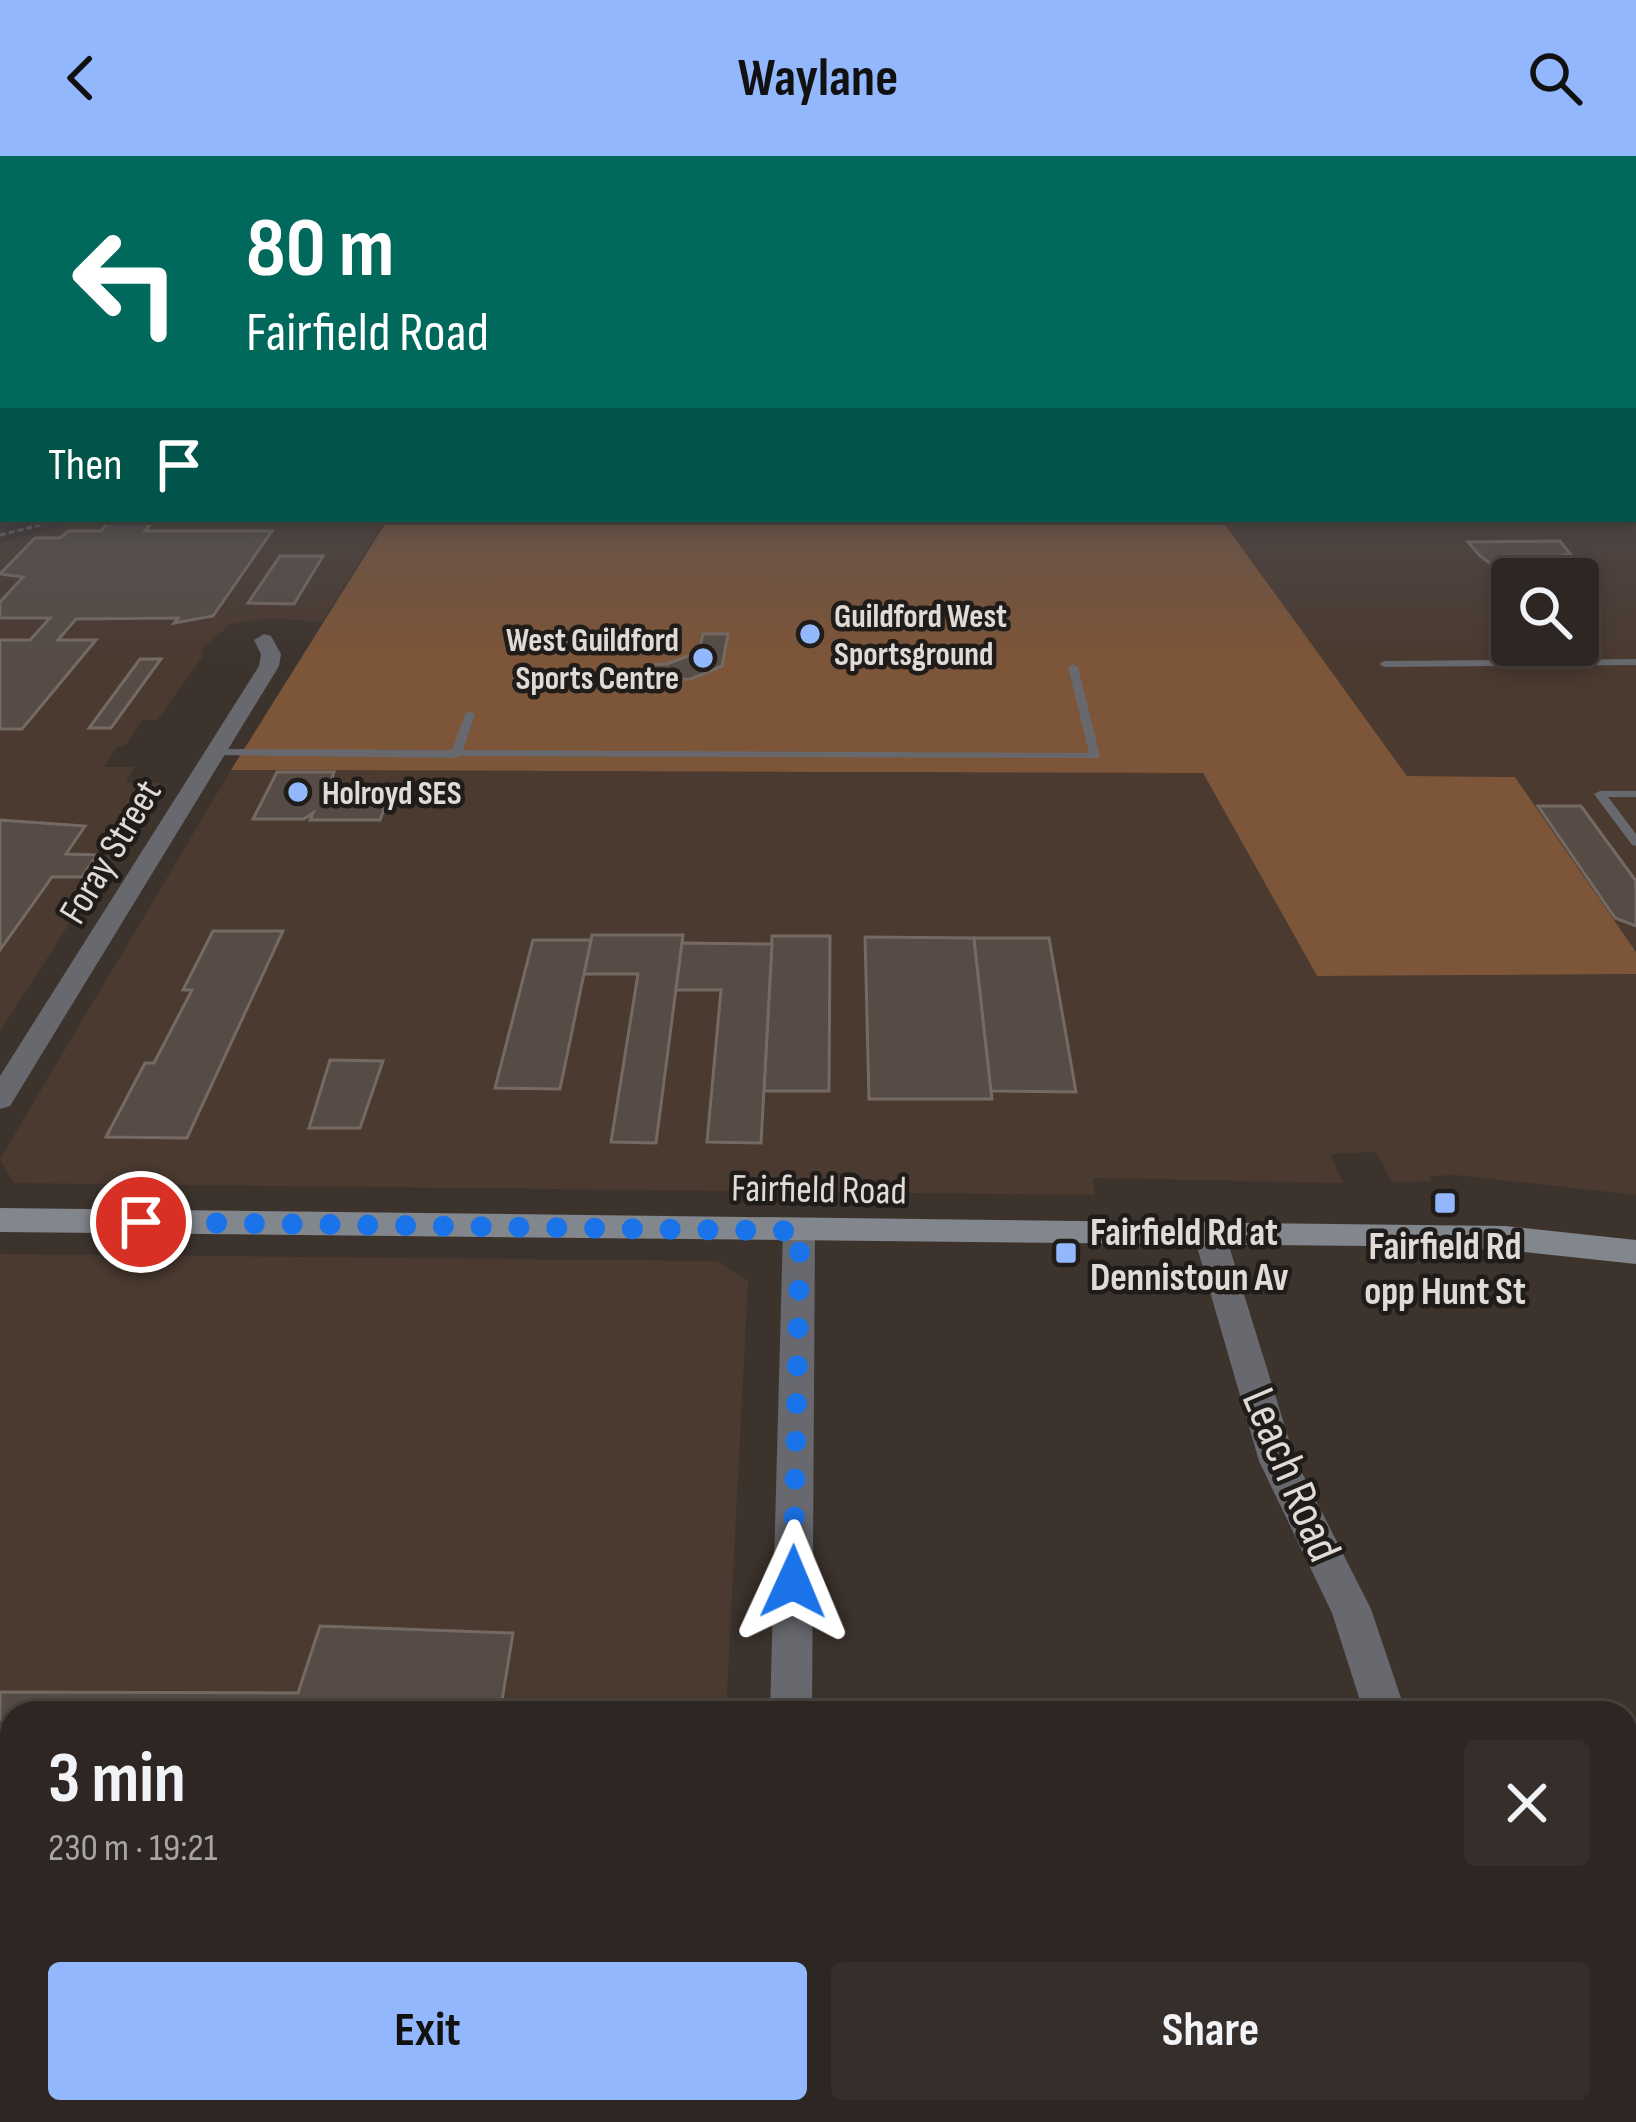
<!DOCTYPE html>
<html lang="en">
<head>
<meta charset="utf-8">
<style>
  body { margin:0; font-family:"Sofia Sans Condensed",sans-serif; background:#362e2a; color:#f1f3f6; height:100vh; display:flex; flex-direction:column; font-size:45px; white-space:nowrap }
  * { box-sizing:border-box; margin:0 }
  p { font-size:39px; color:#a7a5a5 }
  .icon { flex:none; width:66px; height:66px; fill:none; stroke:currentColor; stroke-width:2; stroke-linecap:round; stroke-linejoin:round }
  .map { position:relative; flex:1; overflow:hidden }
  .panel { position:absolute; left:0px; top:1545px; width:1638px; height:423px; display:flex; flex-direction:column; background:#2e2622; border-radius:36px 36px 0 0; box-shadow:0 6px 18px #0003,0 0 0 3px #494340 }
  .panel>* { flex:none }
  .banner { position:absolute; left:0px; top:0px; width:1638px; height:366px; box-shadow:0 6px 18px #0003,0 0 0 3px #494340; background:#00695c; color:#fff; overflow:hidden }
  .controls { position:absolute; left:1491px; top:402px; display:grid; gap:24px }
  .controls a { display:grid; place-items:center; width:108px; height:108px; border-radius:12px; background:#2e2622; box-shadow:0 6px 18px #0003,0 0 0 3px #494340; font-size:60px }
  .pin { position:absolute; display:grid; place-items:center; width:102px; height:102px; color:#fff; margin:-51px; border:6px solid #fff; border-radius:50%; box-shadow:0 3px 12px #0007 }
  .me { position:absolute; width:132px; margin:-66px; rotate:1deg; stroke-linejoin:round; filter:drop-shadow(0 0 9px #0008) }
  .turn { display:flex; align-items:center; gap:42px; height:252px; padding:0 48px; font-size:54px }
  .turn .icon { width:156px; height:156px; stroke-width:2.5 }
  .turn b { display:block; font-size:84px; line-height:102px }
  .then { display:flex; align-items:center; height:114px; padding:0 48px; background:#0003; gap:24px; font-size:45px }
  .round { display:grid; place-items:center; flex:none; width:126px; height:126px; border-radius:12px; background:#362e2a }
  .headline { display:flex; align-items:center; justify-content:space-between; height:204px; padding:0 48px }
  h1 { font-size:72px; font-weight:700; line-height:90px }
  .cta { display:flex; gap:24px; margin-top:auto; padding:24px 48px }
  .cta a { flex:1; height:138px; border-radius:12px; background:#93b7fd; color:#111; font-size:48px; font-weight:700; line-height:138px; text-align:center }
  .cta a+a { background:#362e2a; color:#f1f3f6 }
  header { display:flex; justify-content:space-between; align-items:center; height:156px; padding:0 48px; background:#93b7fd; color:#111; font-size:54px; font-weight:700 }
  .map>svg:first-child { display:block }
  .built { fill:#4a3a30; fill-rule:evenodd }
  .green { fill:#7d5538 }
  .building { fill:#564c45; stroke:#756a63; stroke-width:3 }
  .lines { fill:none; stroke-linecap:round; stroke-linejoin:round }
  .path { stroke:#6f6761; stroke-width:3; stroke-dasharray:6 3; stroke-linecap:butt }
  .service { fill:#67696e; fill-rule:evenodd }
  .minor { fill:#67696e; fill-rule:evenodd }
  .tertiary { fill:#67696e; fill-rule:evenodd }
  .secondary { fill:#82868d; fill-rule:evenodd }
  .route { stroke:#1a73e8; stroke-width:21; stroke-dasharray:0 37.8 }
  .poi-dot { fill:#93b7fd; stroke:#201c19; stroke-width:4.5 }
  .labels { text-anchor:middle; stroke-width:9; stroke-linejoin:round; paint-order:stroke }
  .far-poi-label { font-size:33px; font-weight:bold; fill:#e1dbd7; stroke:#201c19; text-anchor:start }
  .street-label { font-size:39px; fill:#e1dbd7; stroke:#201c19 }
  .poi-label { font-size:39px; font-weight:bold; fill:#e1dbd7; stroke:#201c19; text-anchor:start }
  .near-street-label { font-size:48px; fill:#e1dbd7; stroke:#201c19 }
</style>
</head>
<body>
<header><svg class="icon" aria-label="back" viewBox="0 0 24 24"><path d="M15 5l-7 7 7 7"/></svg>Waylane<svg class="icon" aria-label="search" viewBox="0 0 24 24"><circle cx="10" cy="10" r="6"/><path d="M15 15l6 6"/></svg></header>
<div class="map">
<svg width="1636" height="1966" viewBox="0 0 1636 1966">
  <rect width="100%" height="100%" fill="#3d332d"/>
  <!-- built -->
  <g class="built">
    <path d="M1636,228V793H1633L1515,621L1407,620L1221,363H1635ZM1512,423H1578V489H1512Z"/>
    <polygon points="91,363 386,363 322,466 270,462 231,468 202,492 204,499 157,564 142,564 125,590 117,591 104,611 134,611 126,627 160,627 0,875 0,387"/>
    <polygon points="231,614 1203,617 1317,820 1636,818 1636,1039 1455,1019 1429,1020 1431,1025 1392,1026 1376,996 1331,998 1342,1027 1093,1022 1095,1039 14,1027 0,1003"/>
    <polygon points="0,1098 717,1105 748,1125 726,1557 12,1557 12,1956 705,1956 705,1966 0,1966"/>
  </g>
  <!-- green -->
  <polygon class="green" points="388,363 1221,363 1407,620 1515,621 1636,796 1636,818 1317,820 1203,617 231,614"/>
  <!-- building -->
  <g class="building">
    <polygon points="110,365 153,365 145,375 272,375 213,460 174,467 178,462 76,463 58,484 96,484 22,573 0,573 0,484 30,484 50,462 0,462 0,446 23,421 0,418 35,382 60,382 68,375 101,375"/>
    <polygon points="1560,385 1571,399 1566,399 1591,419 1513,420 1502,408 1491,408 1480,400 1468,386"/>
    <polygon points="280,400 323,400 294,448 248,447"/>
    <polygon points="703,478 728,478 722,510 691,523 647,524 648,509 667,508 699,496"/>
    <polygon points="140,503 161,503 111,572 89,572"/>
    <polygon points="277,616 334,616 326,642 388,642 380,664 310,664 313,657 304,663 253,663"/>
    <polygon points="1538,650 1581,650 1636,725 1636,770 1615,762"/>
    <polygon points="0,664 85,670 66,698 97,699 82,721 52,721 0,794"/>
    <polygon points="213,775 283,775 187,982 106,981 145,907 154,907 192,834 183,834"/>
    <polygon points="592,779 683,779 656,987 611,986 638,818 584,818"/>
    <polygon points="772,780 830,780 829,935 764,935"/>
    <polygon points="865,781 974,782 992,943 869,943"/>
    <polygon points="974,782 1049,782 1076,936 991,935"/>
    <polygon points="533,784 591,784 560,933 495,932"/>
    <polygon points="682,787 772,788 761,987 707,986 721,834 676,834"/>
    <polygon points="330,904 383,905 360,972 309,972"/>
    <polygon points="320,1470 513,1477 500,1557 12,1557 12,1956 200,1956 198,1966 0,1966 0,1536 298,1537"/>
  </g>
  <g class="lines">
    <!-- path -->
    <polyline class="path" points="0,379 64,363"/>
    <!-- service -->
    <g class="service">
      <polygon points="1636,503 1636,509 1384,511 1379,508 1384,505"/>
      <polygon points="1073,508 1078,511 1100,600 1099,602 460,600 456,602 213,599 208,596 213,593 452,594 465,558 470,555 475,558 463,594 1089,597 1068,511"/>
      <polygon points="1636,635 1636,641 1608,641 1636,678 1636,690 1632,689 1594,638 1600,635"/>
    </g>
    <!-- minor -->
    <g class="minor">
      <rect x="0" y="265" width="3" height="8"/>
      <polygon points="264,478 271,480 281,498 279,510 10,950 0,953 0,920 259,510 261,498 254,484"/>
      <polygon points="799,1062 810,1065 815,1074 812,1557 770,1557 783,1074 788,1065"/>
      <polygon points="1209,1065 1220,1068 1225,1077 1295,1303 1371,1453 1406,1557 1364,1557 1332,1457 1259,1305 1193,1077 1198,1068"/>
      <rect x="759" y="1956" width="50" height="10"/>
      <polygon points="1483,1956 1533,1956 1536,1966 1486,1966"/>
    </g>
    <!-- tertiary -->
    <rect class="tertiary" x="1635" y="349" width="1" height="11"/>
    <!-- secondary -->
    <polygon class="secondary" points="0,1052 1505,1070 1636,1084 1636,1108 1505,1094 1369,1090 0,1076"/>
  </g>
  <!-- sky -->
  <linearGradient id="sky" x2="0" y2="1"><stop stop-color="#221c19"/><stop offset="0.45" stop-color="#515057"/><stop offset="1" stop-color="#515057" stop-opacity="0"/></linearGradient>
  <rect width="1636" height="503" fill="url(#sky)"/>
  <g class="lines">
    <!-- route -->
    <polyline class="route" points="141,1066 800,1075 793,1426"/>
  </g>
  <!-- markers -->
  <g class="poi-dot">
    <circle cx="810" cy="478" r="12"/>
    <circle cx="703" cy="502" r="12"/>
    <circle cx="298" cy="636" r="12"/>
    <rect x="1433" y="1035" width="24" height="24" rx="6"/>
    <rect x="1054" y="1085" width="24" height="24" rx="6"/>
  </g>
  <g class="labels">
    <!-- far-poi labels -->
    <g class="far-poi-label">
      <text x="834" y="471">Guildford West<tspan x="834" dy="38">Sportsground</tspan></text>
      <text x="679" y="495" text-anchor="end">West Guildford<tspan x="679" dy="38">Sports Centre</tspan></text>
      <text x="322" y="648">Holroyd SES</text>
    </g>
    <!-- street labels -->
    <g class="street-label">
      <text transform="translate(109 695) rotate(-59)" y="14">Foray Street</text>
      <text transform="translate(819 1032) rotate(1)" y="14">Fairfield Road</text>
    </g>
    <!-- poi labels -->
    <g class="poi-label">
      <text x="1090" y="1089">Fairfield Rd at<tspan x="1090" dy="45">Dennistoun Av</tspan></text>
      <text x="1445" y="1103" text-anchor="middle">Fairfield Rd<tspan x="1445" dy="45">opp Hunt St</tspan></text>
    </g>
    <!-- near-street labels -->
    <g class="near-street-label">
      <text transform="translate(1293 1318) rotate(67)" y="17">Leach Road</text>
    </g>
  </g>
</svg>
<div class="controls">
<a><svg class="icon" aria-label="search" viewBox="0 0 24 24"><circle cx="10" cy="10" r="6"/><path d="M15 15l6 6"/></svg></a>
</div>
<div class="pin" style="left:141px;top:1066px;background:#d93025"><svg class="icon" aria-label="arrive" viewBox="0 0 24 24"><path d="M6 21V4h12l-3 4 3 4H6"/></svg></div>
<svg class="me" style="left:793px;top:1426px" viewBox="-20 -20 40 40"><path d="M0-17L14 15 0 8-14 15z" fill="#1a73e8" stroke="#fff" stroke-width="4"/></svg>
<div class="banner">
<div class="turn"><svg class="icon" aria-label="left" viewBox="0 0 24 24"><path d="M17 20v-9H6M10 6l-5 5 5 5"/></svg><div><b>80 m</b>Fairfield Road</div></div>
<div class="then">Then<svg class="icon" aria-label="arrive" viewBox="0 0 24 24"><path d="M6 21V4h12l-3 4 3 4H6"/></svg></div>
</div>
<section class="panel">
<div class="headline"><div><h1>3 min</h1><p>230 m · 19:21</p></div><a class="round"><svg class="icon" aria-label="close" viewBox="0 0 24 24"><path d="M6 6l12 12M18 6L6 18"/></svg></a></div>
<div class="cta"><a>Exit</a><a>Share</a></div>
</section>
</div>
</body>
</html>
